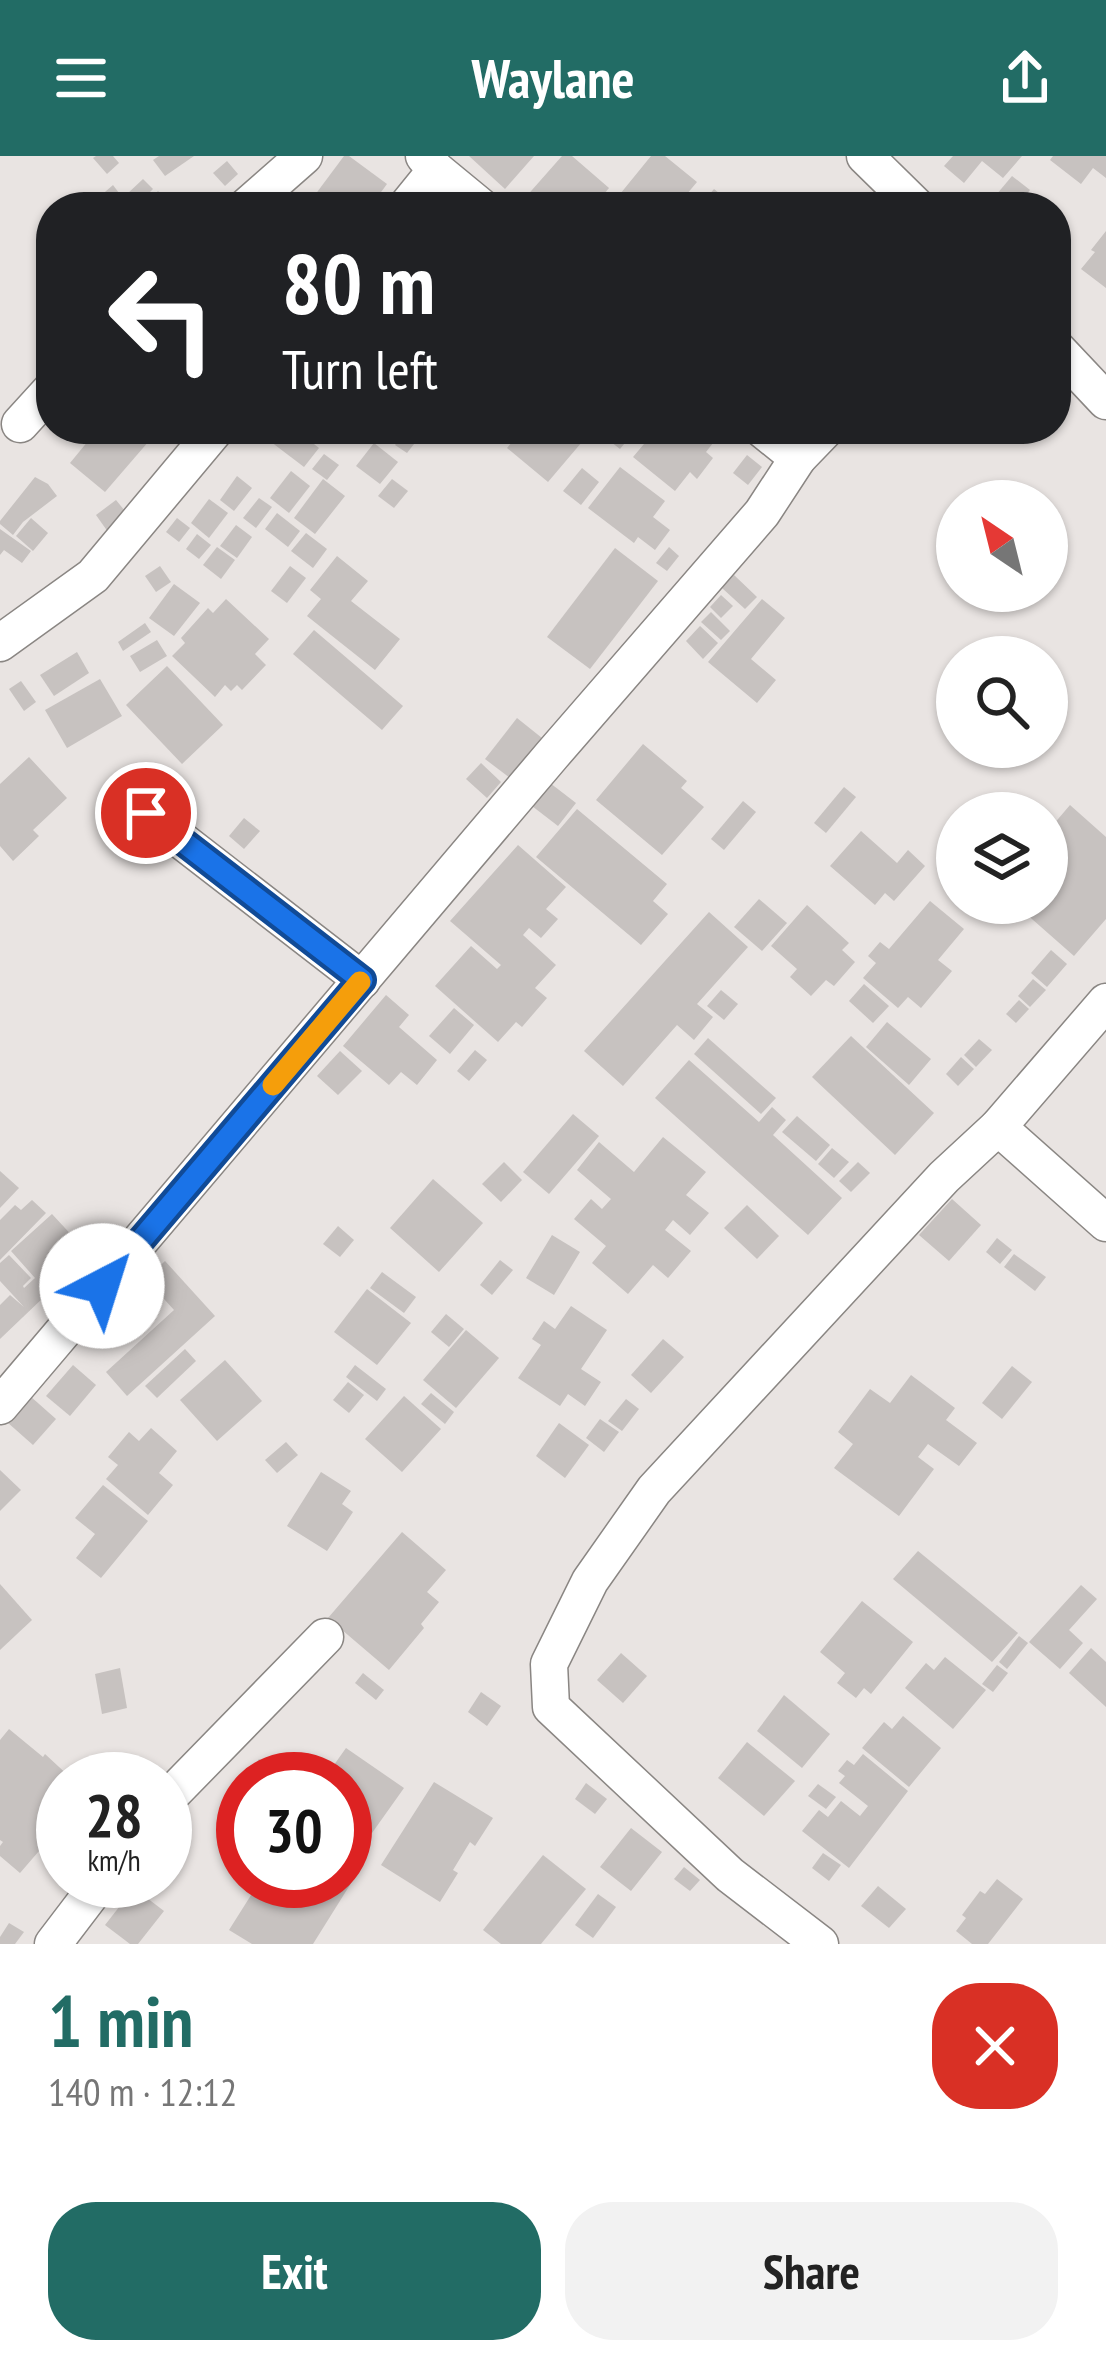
<!DOCTYPE html>
<html lang="en">
<head>
<meta charset="utf-8">
<style>
  body { margin:0; font-family:"PT Sans Narrow",sans-serif; background:#f2f2f2; color:#222; height:100vh; display:flex; flex-direction:column; font-size:45px; white-space:nowrap }
  * { box-sizing:border-box; margin:0 }
  p { font-size:39px; color:#767676 }
  .icon { flex:none; width:66px; height:66px; fill:none; stroke:currentColor; stroke-width:2; stroke-linecap:round; stroke-linejoin:round }
  .map { position:relative; height:1788px; overflow:hidden }
  .side { display:flex; flex-direction:column; background:#fff; flex:1 }
  .side>* { flex:none }
  .top-card { position:absolute; left:36px; top:36px; width:1035px; height:252px; border-radius:48px; box-shadow:0 3px 9px #0004; background:#202124; color:#fff; overflow:hidden }
  .needle { width:78px; rotate:325deg }
  .fabs { position:absolute; left:936px; top:324px; display:grid; gap:24px }
  .fabs a { display:grid; place-items:center; width:132px; height:132px; border-radius:50%; background:#fff; box-shadow:0 3px 9px #0004; font-size:60px }
  .speed { position:absolute; left:36px; top:1596px; display:flex; gap:24px; font-size:60px; font-weight:700; text-align:center }
  .speed>* { display:grid; place-content:center; width:156px; height:156px; border-radius:50%; background:#fff; box-shadow:0 3px 9px #0004; line-height:1 }
  .speed small { font-size:30px; font-weight:400 }
  .speed .limit { border:18px solid #d22; background:#fff; color:#111 }
  .pin { position:absolute; display:grid; place-items:center; width:102px; height:102px; color:#fff; margin:-51px; border:6px solid #fff; border-radius:50%; box-shadow:0 3px 12px #0007 }
  .me { position:absolute; width:132px; margin:-66px; rotate:40deg; stroke-linejoin:round; filter:drop-shadow(0 0 9px #0008) }
  .turn { display:flex; align-items:center; gap:42px; height:252px; padding:0 48px; font-size:54px }
  .turn .icon { width:156px; height:156px; stroke-width:2.5 }
  .turn b { display:block; font-size:84px; line-height:102px }
  .round { display:grid; place-items:center; flex:none; width:126px; height:126px; border-radius:48px; background:#f2f2f2 }
  .summary { display:flex; align-items:center; justify-content:space-between; height:204px; padding:0 48px }
  h1 { font-size:72px; font-weight:600; line-height:90px; color:#226c65 }
  .primary-button { display:flex; gap:24px; margin-top:auto; padding:24px 48px }
  .primary-button a { flex:1; height:138px; border-radius:48px; background:#226c65; color:#fff; font-size:48px; font-weight:600; line-height:138px; text-align:center }
  .primary-button a+a { background:#f2f2f2; color:#222 }
  header { display:flex; justify-content:space-between; align-items:center; height:156px; padding:0 48px; background:#226c65; color:#fff; font-size:54px; font-weight:600 }
  .map>svg:first-child { display:block }
  .building { fill:#c7c2c0 }
  .lines { fill:none; stroke-linecap:round; stroke-linejoin:round }
  .minor-casing { stroke:#8a8683; stroke-width:39 }
  .minor { stroke:#fff; stroke-width:36 }
  .route-casing { stroke:#114b97; stroke-width:30 }
  .route { stroke:#1a73e8; stroke-width:21 }
  .slow { stroke:#f59e0b; stroke-width:21 }
</style>
</head>
<body>
<header><svg class="icon" aria-label="menu" viewBox="0 0 24 24"><path d="M4 6h16M4 12h16M4 18h16"/></svg>Waylane<svg class="icon" aria-label="share" viewBox="0 0 24 24"><path d="M12 15V3M7 8l5-5 5 5M5 13v7h14v-7"/></svg></header>
<div class="map">
<svg width="1106" height="1788" viewBox="0 0 1106 1788">
  <rect width="100%" height="100%" fill="#e9e4e2"/>
  <!-- building -->
  <g class="building">
    <polygon points="96,0 113,0 119,7 107,18 93,2"/>
    <polygon points="159,0 194,0 165,20 153,4"/>
    <polygon points="344,0 349,0 387,28 370,51 306,51"/>
    <polygon points="469,0 534,0 505,33"/>
    <polygon points="562,0 572,0 609,32 593,51 517,51"/>
    <polygon points="651,0 665,0 697,26 676,51 671,47 668,51 626,51 616,43"/>
    <polygon points="953,0 1022,0 1003,22 982,5 964,27 944,10"/>
    <polygon points="1053,0 1106,0 1106,22 1093,12 1081,28 1050,4"/>
    <polygon points="227,5 238,18 225,30 213,17"/>
    <polygon points="1012,20 1030,34 1016,51 986,51"/>
    <polygon points="143,23 153,33 137,49 126,39"/>
    <polygon points="113,29 122,41 110,51 106,51 98,42"/>
    <polygon points="714,33 736,51 699,51"/>
    <polygon points="158,35 174,51 142,51"/>
    <polygon points="1106,75 1106,132 1081,113 1095,96 1091,94"/>
    <polygon points="98,273 135,273 149,285 105,336 70,307"/>
    <polygon points="254,273 295,273 319,292 304,311"/>
    <polygon points="523,273 593,273 548,326 507,292"/>
    <polygon points="607,273 629,273 634,276 620,293 602,279"/>
    <polygon points="647,273 702,273 699,276 713,287 706,296 713,302 697,323 690,316 675,335 633,301 644,288 639,284"/>
    <polygon points="406,274 418,283 407,297 395,289"/>
    <polygon points="374,287 398,306 380,328 356,310"/>
    <polygon points="324,298 339,309 327,324 312,313"/>
    <polygon points="747,299 762,311 748,329 733,317"/>
    <polygon points="620,311 665,345 653,361 670,374 655,394 638,381 634,387 588,352"/>
    <polygon points="582,312 599,326 581,349 563,335"/>
    <polygon points="291,315 310,330 289,357 270,342"/>
    <polygon points="237,320 252,332 234,355 220,344"/>
    <polygon points="35,321 48,328 57,340 23,366 13,379 0,368 0,365"/>
    <polygon points="323,323 345,340 315,378 294,362"/>
    <polygon points="392,323 408,335 394,352 378,340"/>
    <polygon points="259,342 272,351 256,372 243,362"/>
    <polygon points="209,343 228,357 209,382 191,367"/>
    <polygon points="116,344 129,360 108,376 96,359"/>
    <polygon points="277,357 300,375 288,391 265,373"/>
    <polygon points="31,362 48,377 33,395 16,380"/>
    <polygon points="177,362 190,372 179,386 166,376"/>
    <polygon points="236,369 252,381 237,402 220,390"/>
    <polygon points="0,373 31,395 22,407 4,394 0,399"/>
    <polygon points="306,377 327,393 313,412 291,395"/>
    <polygon points="197,378 211,389 199,403 186,393"/>
    <polygon points="217,391 235,404 221,423 203,409"/>
    <polygon points="669,391 679,400 667,415 656,407"/>
    <polygon points="615,392 658,425 590,513 547,481"/>
    <polygon points="337,400 368,425 351,445 400,483 375,514 307,460 321,443 310,434"/>
    <polygon points="160,410 171,426 156,436 145,420"/>
    <polygon points="290,410 306,422 287,447 271,435"/>
    <polygon points="734,419 757,441 745,453 722,432"/>
    <polygon points="174,428 200,447 174,480 149,462"/>
    <polygon points="721,439 733,450 721,462 710,451"/>
    <polygon points="226,443 269,483 255,498 266,509 242,534 237,529 231,535 225,529 215,541 172,500 185,487 181,482 208,452 213,457"/>
    <polygon points="762,443 785,462 751,503 776,524 757,547 708,506"/>
    <polygon points="711,456 730,475 721,484 701,466"/>
    <polygon points="145,467 151,476 123,495 118,486"/>
    <polygon points="700,470 718,487 703,503 686,485"/>
    <polygon points="314,474 403,550 382,574 293,498"/>
    <polygon points="157,484 167,500 140,516 130,500"/>
    <polygon points="77,496 89,517 54,540 40,519"/>
    <polygon points="167,510 223,569 182,608 126,549"/>
    <polygon points="100,523 122,560 67,592 45,554"/>
    <polygon points="21,525 36,546 24,555 9,533"/>
    <polygon points="517,562 542,582 510,622 485,603"/>
    <polygon points="643,588 687,625 681,632 704,651 662,699 596,644"/>
    <polygon points="29,601 67,642 33,674 39,680 13,705 0,690 0,628"/>
    <polygon points="481,607 501,626 487,642 466,623"/>
    <polygon points="550,627 576,647 558,670 532,650"/>
    <polygon points="844,631 856,641 826,677 814,667"/>
    <polygon points="743,645 756,656 724,694 711,683"/>
    <polygon points="1070,649 1106,681 1106,763 1074,800 1016,749 1003,765 982,747 1047,747 1047,676"/>
    <polygon points="577,653 667,728 653,745 668,758 641,789 536,701"/>
    <polygon points="244,662 260,675 244,693 229,680"/>
    <polygon points="861,675 897,707 908,694 925,710 894,745 885,737 875,749 830,710"/>
    <polygon points="518,689 566,731 546,753 558,763 541,782 529,772 523,779 556,809 535,832 547,842 522,871 516,866 498,886 435,830 471,790 497,813 501,809 450,765"/>
    <polygon points="759,743 787,767 762,795 734,771"/>
    <polygon points="930,745 964,773 938,804 952,815 921,852 908,841 898,852 863,822 876,807 868,800 880,786 889,793"/>
    <polygon points="807,749 849,787 842,794 855,806 834,830 826,824 811,840 790,821 797,813 771,790"/>
    <polygon points="709,756 748,791 697,848 713,861 694,884 677,869 623,930 584,895"/>
    <polygon points="1051,794 1067,808 1047,831 1031,817"/>
    <polygon points="1033,823 1046,834 1030,851 1018,840"/>
    <polygon points="864,828 889,850 873,867 849,845"/>
    <polygon points="721,834 738,848 724,864 707,850"/>
    <polygon points="386,839 409,859 399,871 437,904 417,929 401,916 389,929 343,890"/>
    <polygon points="1019,844 1029,853 1016,867 1006,858"/>
    <polygon points="454,852 474,869 450,898 429,880"/>
    <polygon points="887,866 931,903 909,929 866,891"/>
    <polygon points="851,880 934,957 895,999 812,921"/>
    <polygon points="708,882 776,942 761,958 694,898"/>
    <polygon points="979,883 992,894 976,911 964,899"/>
    <polygon points="475,894 487,904 469,925 457,915"/>
    <polygon points="340,895 362,915 338,939 317,920"/>
    <polygon points="961,901 974,913 958,930 946,918"/>
    <polygon points="689,904 759,966 772,951 786,964 773,979 842,1042 808,1079 655,942"/>
    <polygon points="573,958 599,980 549,1038 523,1016"/>
    <polygon points="797,960 830,989 816,1005 782,976"/>
    <polygon points="663,981 706,1016 686,1039 709,1057 690,1079 673,1064 665,1074 691,1095 668,1122 653,1109 628,1138 592,1107 606,1090 574,1063 591,1043 602,1053 611,1043 577,1014 599,986 634,1016"/>
    <polygon points="832,992 849,1006 834,1022 818,1008"/>
    <polygon points="504,1006 522,1024 501,1046 482,1028"/>
    <polygon points="858,1006 870,1017 851,1036 839,1025"/>
    <polygon points="0,1015 19,1032 0,1052"/>
    <polygon points="433,1023 483,1067 439,1116 390,1072"/>
    <polygon points="952,1043 981,1069 949,1105 919,1079"/>
    <polygon points="32,1044 46,1057 0,1104 0,1064 15,1049 21,1054"/>
    <polygon points="747,1049 779,1080 757,1103 724,1072"/>
    <polygon points="52,1058 89,1098 0,1183 0,1149 10,1139 24,1151 0,1125 0,1107 9,1099 31,1122 23,1130 24,1132 35,1122 11,1095"/>
    <polygon points="338,1070 354,1084 340,1101 323,1088"/>
    <polygon points="552,1079 580,1096 554,1139 526,1122"/>
    <polygon points="997,1082 1012,1094 1000,1108 986,1096"/>
    <polygon points="1014,1098 1046,1121 1035,1135 1004,1111"/>
    <polygon points="500,1104 513,1114 492,1139 480,1129"/>
    <polygon points="165,1105 215,1160 127,1240 106,1216 174,1154 146,1123"/>
    <polygon points="382,1116 416,1141 404,1157 370,1132"/>
    <polygon points="367,1133 411,1167 377,1209 334,1176"/>
    <polygon points="571,1150 607,1174 581,1213 601,1226 585,1250 568,1238 560,1250 518,1222 541,1189 532,1183 544,1165 555,1173"/>
    <polygon points="446,1158 464,1173 449,1191 431,1176"/>
    <polygon points="466,1174 499,1202 456,1252 423,1224"/>
    <polygon points="663,1183 684,1201 651,1237 631,1219"/>
    <polygon points="185,1193 196,1205 157,1242 145,1230"/>
    <polygon points="225,1204 262,1245 217,1285 180,1244"/>
    <polygon points="73,1209 96,1229 70,1260 46,1240"/>
    <polygon points="355,1209 386,1233 377,1245 346,1221"/>
    <polygon points="1012,1210 1032,1226 1002,1263 982,1247"/>
    <polygon points="911,1219 955,1252 946,1264 977,1287 959,1310 928,1288 918,1301 934,1313 899,1360 834,1312 853,1288 838,1276 870,1233 890,1247"/>
    <polygon points="348,1226 364,1239 349,1257 333,1244"/>
    <polygon points="431,1237 454,1256 445,1268 421,1248"/>
    <polygon points="30,1240 56,1263 33,1289 7,1266"/>
    <polygon points="404,1240 441,1273 402,1316 365,1283"/>
    <polygon points="626,1243 639,1253 622,1275 608,1265"/>
    <polygon points="600,1263 619,1276 604,1296 586,1282"/>
    <polygon points="559,1267 589,1289 565,1322 536,1300"/>
    <polygon points="151,1272 177,1295 159,1317 173,1329 148,1359 106,1323 118,1309 108,1301 129,1276 139,1285"/>
    <polygon points="286,1286 298,1299 277,1317 265,1304"/>
    <polygon points="0,1314 21,1334 0,1355"/>
    <polygon points="321,1316 351,1335 342,1348 353,1356 327,1395 287,1370"/>
    <polygon points="103,1329 148,1365 101,1422 76,1402 95,1378 75,1362"/>
    <polygon points="402,1376 446,1414 427,1436 439,1446 421,1468 424,1472 389,1514 328,1462"/>
    <polygon points="918,1395 1018,1477 992,1506 893,1423"/>
    <polygon points="0,1428 32,1464 0,1494"/>
    <polygon points="1081,1429 1097,1443 1069,1474 1083,1487 1060,1513 1029,1486"/>
    <polygon points="862,1445 913,1486 871,1538 864,1532 856,1542 837,1527 845,1517 820,1496"/>
    <polygon points="1019,1480 1028,1487 1007,1513 999,1506"/>
    <polygon points="1091,1492 1106,1506 1106,1551 1069,1517"/>
    <polygon points="621,1497 647,1520 623,1547 597,1524"/>
    <polygon points="945,1501 986,1534 953,1573 905,1532 926,1507 934,1514"/>
    <polygon points="997,1509 1008,1517 993,1536 982,1528"/>
    <polygon points="120,1512 127,1552 102,1558 95,1518"/>
    <polygon points="363,1517 384,1534 376,1544 355,1527"/>
    <polygon points="481,1536 501,1550 487,1570 468,1556"/>
    <polygon points="784,1539 830,1578 802,1612 757,1575"/>
    <polygon points="903,1560 941,1592 909,1631 862,1592 884,1566 892,1573"/>
    <polygon points="9,1573 43,1601 45,1598 72,1623 63,1623 63,1687 49,1704 39,1695 20,1717 0,1700 0,1690 3,1686 0,1684 0,1584"/>
    <polygon points="747,1586 795,1625 764,1660 718,1622"/>
    <polygon points="346,1592 404,1632 372,1677 345,1658 345,1623 324,1623"/>
    <polygon points="863,1598 908,1635 849,1712 802,1675 819,1654 828,1661 841,1645 860,1660 868,1650 839,1627 845,1620 838,1615 847,1604 854,1609"/>
    <polygon points="259,1603 279,1617 275,1623 245,1623"/>
    <polygon points="434,1626 493,1662 475,1690 470,1686 453,1714 458,1717 440,1746 381,1709"/>
    <polygon points="586,1627 607,1643 595,1658 575,1643"/>
    <polygon points="818,1628 836,1641 826,1653 808,1640"/>
    <polygon points="631,1672 662,1696 631,1735 600,1711"/>
    <polygon points="823,1697 841,1709 829,1725 812,1712"/>
    <polygon points="543,1699 586,1733 541,1788 501,1788 483,1774"/>
    <polygon points="684,1711 700,1724 690,1735 674,1723"/>
    <polygon points="345,1719 353,1724 313,1788 252,1788 229,1774 260,1725 345,1725"/>
    <polygon points="997,1723 1023,1743 988,1788 972,1788 956,1775 966,1762 962,1759 980,1735 985,1738"/>
    <polygon points="878,1730 906,1753 889,1772 861,1750"/>
    <polygon points="134,1732 164,1755 138,1788 130,1788 105,1769"/>
    <polygon points="598,1738 616,1751 593,1782 575,1769"/>
    <polygon points="9,1767 24,1776 15,1788 0,1788 0,1781"/>
  </g>
  <g class="lines">
    <defs>
      <g id="minor">
        <polyline points="424,0 436,14 481,51"/>
        <polyline points="865,0 917,51"/>
        <polyline points="246,51 304,0"/>
        <polyline points="406,51 436,14"/>
        <polyline points="1056,192 1106,245"/>
        <polyline points="20,268 51,234"/>
        <polyline points="762,273 798,302"/>
        <polyline points="0,487 93,420 216,273"/>
        <polyline points="146,657 362,824"/>
        <polyline points="998,971 1106,1067"/>
        <polyline points="0,1250 552,599 762,357 798,302 826,273"/>
        <polyline points="165,1645 325,1481"/>
        <polyline points="53,1788 101,1725"/>
        <polyline points="820,1788 730,1719 551,1551 549,1508 590,1425 654,1334 944,1021 998,971 1106,846"/>
      </g>
    </defs>
    <!-- minor casing -->
    <use href="#minor" class="minor-casing"/>
    <!-- minor -->
    <use href="#minor" class="minor"/>
  </g>
  <g class="lines">
    <defs>
      <polyline id="route" points="102,1130 362,824 146,657"/>
    </defs>
    <!-- route casing -->
    <use href="#route" class="route-casing"/>
    <!-- route -->
    <use href="#route" class="route"/>
    <!-- slow -->
    <polyline class="slow" points="273,929 360,826"/>
  </g>
</svg>
<div class="fabs">
<a><svg class="needle" viewBox="-14 -14 28 28"><path d="M0-13l5 13h-10z" fill="#e53935"/><path d="M0 13l5-13h-10z" fill="#767676"/></svg></a>
<a><svg class="icon" aria-label="search" viewBox="0 0 24 24"><circle cx="10" cy="10" r="6"/><path d="M15 15l6 6"/></svg></a>
<a><svg class="icon" aria-label="layers" viewBox="0 0 24 24"><path d="M12 4l9 5-9 5-9-5zM3 14l9 5 9-5"/></svg></a>
</div>
<div class="speed"><div>28<small>km/h</small></div><div class="limit">30</div></div>
<div class="pin" style="left:146px;top:657px;background:#d93025"><svg class="icon" aria-label="arrive" viewBox="0 0 24 24"><path d="M6 21V4h12l-3 4 3 4H6"/></svg></div>
<svg class="me" style="left:102px;top:1130px" viewBox="-20 -20 40 40"><circle r="19" fill="#fff"/><path d="M0-13L10 11 0 6-10 11z" fill="#1a73e8"/></svg>
<div class="top-card">
<div class="turn"><svg class="icon" aria-label="left" viewBox="0 0 24 24"><path d="M17 20v-9H6M10 6l-5 5 5 5"/></svg><div><b>80 m</b>Turn left</div></div>
</div>
</div>
<section class="side">
<div class="summary"><div><h1>1 min</h1><p>140 m · 12:12</p></div><a class="round" style="background:#d93025;color:#fff"><svg class="icon" aria-label="close" viewBox="0 0 24 24"><path d="M6 6l12 12M18 6L6 18"/></svg></a></div>
<div class="primary-button"><a>Exit</a><a>Share</a></div>
</section>
</body>
</html>
